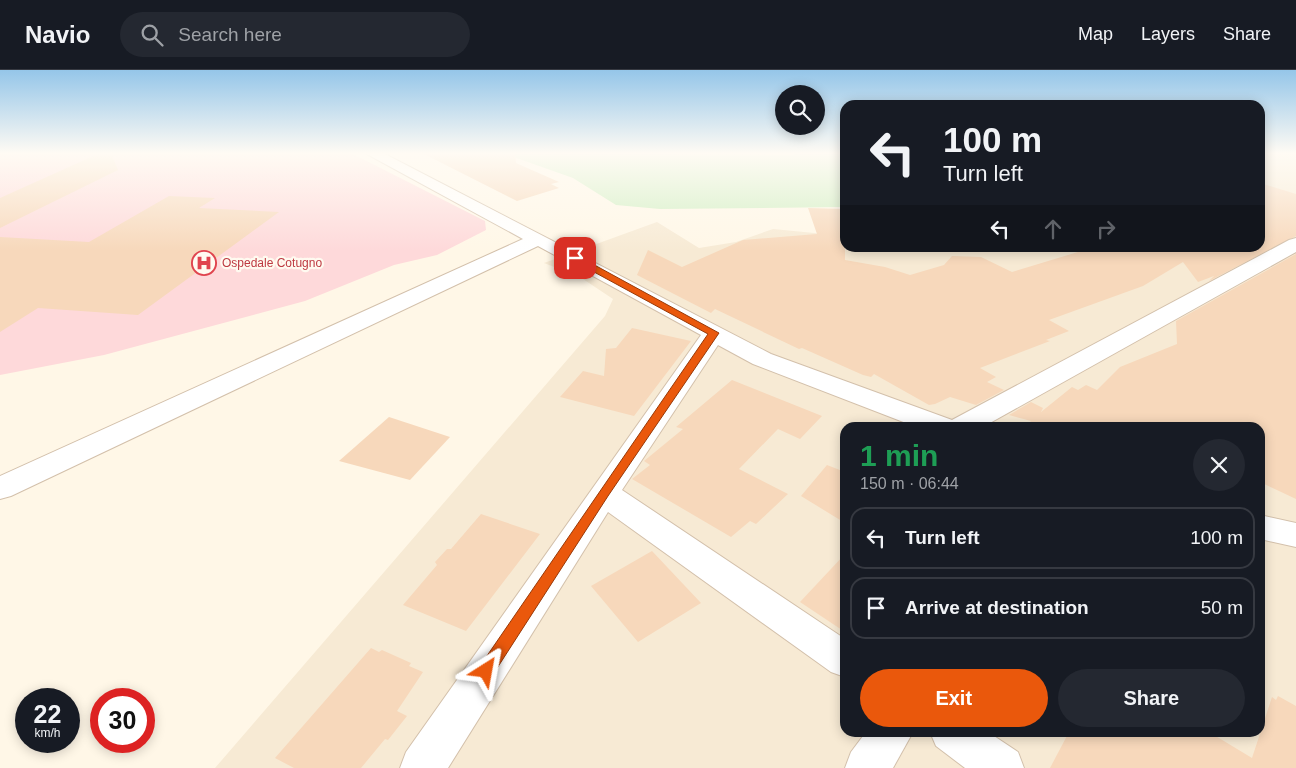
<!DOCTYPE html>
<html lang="en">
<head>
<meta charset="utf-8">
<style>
  body { margin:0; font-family:Arial,sans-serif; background:#242831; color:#f1f3f6; height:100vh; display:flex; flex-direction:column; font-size:19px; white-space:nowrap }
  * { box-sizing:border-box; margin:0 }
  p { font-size:16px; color:#9ea1a6 }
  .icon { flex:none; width:28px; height:28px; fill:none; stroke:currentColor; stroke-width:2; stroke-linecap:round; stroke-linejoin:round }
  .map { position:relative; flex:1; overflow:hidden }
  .drawer { position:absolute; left:840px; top:352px; width:425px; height:315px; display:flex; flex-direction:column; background:#171b24; border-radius:15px; box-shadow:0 2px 12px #0003 }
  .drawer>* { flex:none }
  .top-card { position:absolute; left:840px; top:30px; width:425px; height:152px; border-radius:15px; box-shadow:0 2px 12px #0003; background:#171b24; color:#f1f3f6; overflow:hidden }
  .fabs { position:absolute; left:775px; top:15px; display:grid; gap:10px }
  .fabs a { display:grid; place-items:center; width:50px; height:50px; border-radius:50%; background:#171b24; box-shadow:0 2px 12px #0003; font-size:25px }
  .speed { position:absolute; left:15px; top:618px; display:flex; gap:10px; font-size:25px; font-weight:700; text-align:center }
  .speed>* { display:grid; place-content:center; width:65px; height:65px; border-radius:50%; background:#171b24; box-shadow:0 2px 12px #0003; line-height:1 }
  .speed small { font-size:12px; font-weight:400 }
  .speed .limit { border:8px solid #d22; background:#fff; color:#111 }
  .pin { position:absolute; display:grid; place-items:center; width:42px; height:42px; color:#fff; margin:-21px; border-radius:10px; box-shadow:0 2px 8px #0006 }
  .me { position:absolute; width:55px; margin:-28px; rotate:34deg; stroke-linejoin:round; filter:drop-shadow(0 0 4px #0008) }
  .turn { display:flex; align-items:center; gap:18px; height:105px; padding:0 20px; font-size:22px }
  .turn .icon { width:65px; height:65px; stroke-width:2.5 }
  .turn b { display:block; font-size:35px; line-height:42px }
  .lanes { display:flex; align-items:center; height:48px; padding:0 20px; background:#0003; justify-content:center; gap:25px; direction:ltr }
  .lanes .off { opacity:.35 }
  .round { display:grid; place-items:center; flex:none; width:52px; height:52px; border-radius:26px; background:#242831 }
  .headline { display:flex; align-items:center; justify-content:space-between; height:85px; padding:0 20px }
  h1 { font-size:30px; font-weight:700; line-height:38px; color:#1e9e55 }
  .cta { display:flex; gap:10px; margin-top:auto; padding:10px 20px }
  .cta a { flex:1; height:58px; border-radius:30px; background:#ea580c; color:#fff; font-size:20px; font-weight:700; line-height:58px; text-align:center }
  .cta a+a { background:#242831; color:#f1f3f6 }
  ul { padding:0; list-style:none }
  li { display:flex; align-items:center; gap:15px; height:62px; margin:0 10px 8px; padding:0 10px; border:2px solid #363941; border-radius:15px }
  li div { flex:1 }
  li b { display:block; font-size:19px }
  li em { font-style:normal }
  header { display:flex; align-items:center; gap:30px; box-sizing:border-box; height:70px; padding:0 25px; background:#171b24; border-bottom:1px solid #363941 }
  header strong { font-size:24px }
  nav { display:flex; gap:28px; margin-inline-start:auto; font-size:18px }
  .search { width:350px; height:45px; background:#242831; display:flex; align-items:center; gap:12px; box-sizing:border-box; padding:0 18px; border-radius:28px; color:#9ea1a6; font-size:19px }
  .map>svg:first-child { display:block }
  .residential { fill:#f7ead4; fill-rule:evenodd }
  .medical { fill:#fed9da }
  .green { fill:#d1efc3 }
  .building { fill:#f7d8bb }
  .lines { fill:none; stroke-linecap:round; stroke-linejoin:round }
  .minor-casing { stroke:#d3c0ab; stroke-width:2 }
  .minor { fill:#fff; fill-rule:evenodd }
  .route { fill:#ea580c; stroke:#983908 }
  .labels { text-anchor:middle; stroke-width:4.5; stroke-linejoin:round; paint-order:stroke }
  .far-health-label { font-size:12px; fill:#be3a42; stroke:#fffaf0; text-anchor:start }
</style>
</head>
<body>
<header>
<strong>Navio</strong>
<div class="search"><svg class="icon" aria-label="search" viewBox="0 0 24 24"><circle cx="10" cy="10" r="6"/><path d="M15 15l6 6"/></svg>Search here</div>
<nav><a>Map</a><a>Layers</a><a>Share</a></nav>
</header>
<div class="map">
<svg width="1296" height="698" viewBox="0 0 1296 698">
  <rect width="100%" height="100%" fill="#fff7e7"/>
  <!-- residential -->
  <path class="residential" d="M1260,83H1296V698H215L605,246L613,229L580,207L544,193L657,152L699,178L736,172L773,159L845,166V178H1260ZM845,358H1260V662H845Z"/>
  <!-- medical -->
  <polygon class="medical" points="0,83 351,83 485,151 486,160 437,185 394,195 305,231 104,285 0,305"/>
  <!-- green -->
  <polygon class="green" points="493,83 795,85 794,83 845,83 845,137 660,139 616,135 573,108 511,86"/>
  <!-- building -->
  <g class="building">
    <polygon points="100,83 111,83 118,100 0,158 0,128"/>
    <polygon points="422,83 515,83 516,93 559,112 551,114 559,118 517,131"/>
    <polygon points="1260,113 1296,124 1296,166 1209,211 1214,206 1198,212 1183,192 1143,216 1049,250 1069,261 1046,270 1050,271 980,298 996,307 987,312 1004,320 976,335 950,327 935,334 929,335 874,304 871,307 863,305 802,278 799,279 715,239 711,243 637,205 648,180 682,197 743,170 817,164 808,138 845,139 845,190 885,197 910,205 944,195 952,186 981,187 1012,202 1091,178 1260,178"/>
    <polygon points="169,126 215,128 199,138 279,142 138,245 38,238 0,262 0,167 89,172"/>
    <polygon points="1296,184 1296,429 1260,412 1260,358 1023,358 1031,351 1009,345 1031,332 1043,338 1041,342 1072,317 1078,320 1086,315 1097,320 1120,297 1177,274 1176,251"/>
    <polygon points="632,258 691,271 634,346 560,327 583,301 604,306 606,279 616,278"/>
    <polygon points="732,310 822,346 800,369 778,359 739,399 788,424 756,454 750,451 731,467 632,409 650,395 644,391 683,359 676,357"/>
    <polygon points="389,347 450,367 410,410 339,391"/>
    <polygon points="827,395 845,402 845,453 801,426"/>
    <polygon points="481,444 540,464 466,561 403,535 437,495 435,492 447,479 451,479"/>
    <polygon points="652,481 701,533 638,572 591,516"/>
    <polygon points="845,484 845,562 800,532"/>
    <polygon points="371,578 379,582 382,580 411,593 409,596 423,602 397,641 407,646 388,670 385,669 361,698 294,698 275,688"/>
    <polygon points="1278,626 1296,636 1296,698 1050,698 1069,662 1209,662 1252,688 1272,627 1276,630"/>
  </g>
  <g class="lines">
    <defs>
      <g id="minor">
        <polygon points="365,83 383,83 771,284 952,350 1289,170 1296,168 1296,182 981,358 919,358 753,294 718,275 622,420 845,569 845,607 831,602 608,442 448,698 400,698 406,682 701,265 538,176 11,426 0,429 0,406 523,169"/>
        <polygon points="1260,445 1296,453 1296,477 1260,469"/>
        <polygon points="866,662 913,662 893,698 845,698 851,682"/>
        <polygon points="930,662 988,662 1018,682 1024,698 965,698 936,676"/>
      </g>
    </defs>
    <!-- minor casing -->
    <use href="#minor" class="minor-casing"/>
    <!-- minor -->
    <use href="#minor" class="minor"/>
  </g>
  <!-- sky -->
  <linearGradient id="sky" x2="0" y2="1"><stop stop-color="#95c6e9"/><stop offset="0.46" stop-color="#fffbf4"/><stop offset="1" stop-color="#fffbf4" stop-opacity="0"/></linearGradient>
  <rect width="1296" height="181" fill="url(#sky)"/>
  <!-- route -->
  <polygon class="route" points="572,186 578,186 719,263 608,426 492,606 486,608 480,606 478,601 480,596 708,264 572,190"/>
  <!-- icons -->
  <defs>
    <symbol id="hospital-ring" viewBox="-11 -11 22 22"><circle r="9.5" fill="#fffaf0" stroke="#e0444e" stroke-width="1.5"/><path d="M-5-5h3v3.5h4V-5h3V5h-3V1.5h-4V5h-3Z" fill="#e0444e"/></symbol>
  </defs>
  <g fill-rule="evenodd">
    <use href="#hospital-ring" x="190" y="179" width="28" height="28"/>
  </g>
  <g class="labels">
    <!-- far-health labels -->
    <g class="far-health-label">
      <text x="222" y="197">Ospedale Cotugno</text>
    </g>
  </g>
</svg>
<div class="fabs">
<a><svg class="icon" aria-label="search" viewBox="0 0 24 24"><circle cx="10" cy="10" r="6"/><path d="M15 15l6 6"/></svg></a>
</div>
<div class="speed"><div>22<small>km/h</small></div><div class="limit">30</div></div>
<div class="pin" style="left:575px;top:188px;background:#d93025"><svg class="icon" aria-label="arrive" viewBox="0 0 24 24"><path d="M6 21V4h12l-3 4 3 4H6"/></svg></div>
<svg class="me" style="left:486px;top:601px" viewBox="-20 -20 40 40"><path d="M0-17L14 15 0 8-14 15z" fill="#ea580c" stroke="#fff" stroke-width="4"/></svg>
<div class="top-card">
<div class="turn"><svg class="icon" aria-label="left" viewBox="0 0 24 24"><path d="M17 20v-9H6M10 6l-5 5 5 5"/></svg><div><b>100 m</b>Turn left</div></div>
<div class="lanes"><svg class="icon" aria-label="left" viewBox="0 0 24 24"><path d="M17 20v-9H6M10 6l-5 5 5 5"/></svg><svg class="icon off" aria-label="ahead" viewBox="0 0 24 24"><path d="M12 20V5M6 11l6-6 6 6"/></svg><svg class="icon off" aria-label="right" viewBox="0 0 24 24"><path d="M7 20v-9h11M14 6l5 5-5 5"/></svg></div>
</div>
<section class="drawer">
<div class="headline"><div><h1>1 min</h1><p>150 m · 06:44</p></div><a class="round"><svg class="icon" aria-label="close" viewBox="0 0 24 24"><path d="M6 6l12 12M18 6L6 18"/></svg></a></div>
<ul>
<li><svg class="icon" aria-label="left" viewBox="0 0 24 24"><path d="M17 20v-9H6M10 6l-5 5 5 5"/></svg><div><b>Turn left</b></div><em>100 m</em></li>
<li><svg class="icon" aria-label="arrive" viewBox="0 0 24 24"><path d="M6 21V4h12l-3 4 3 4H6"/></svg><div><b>Arrive at destination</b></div><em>50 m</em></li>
</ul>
<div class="cta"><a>Exit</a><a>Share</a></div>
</section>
</div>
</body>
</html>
